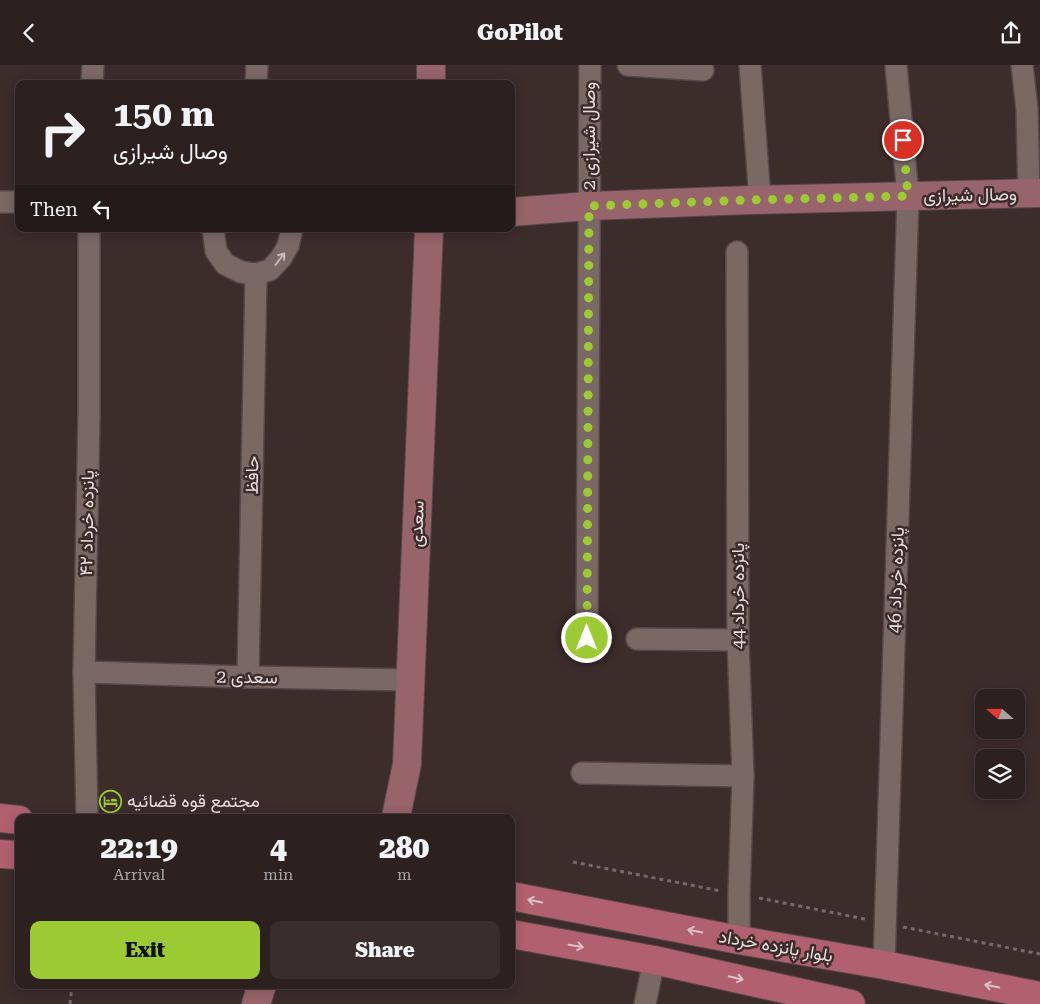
<!DOCTYPE html>
<html lang="en">
<head>
<meta charset="utf-8">
<style>
  body { margin:0; font-family:"Roboto Serif",Vazirmatn,serif; background:#392e2d; color:#f1f3f6; height:100vh; display:flex; flex-direction:column; font-size:19px; white-space:nowrap }
  * { box-sizing:border-box; margin:0 }
  p { font-size:16px; color:#a7a3a5 }
  .icon { flex:none; width:28px; height:28px; fill:none; stroke:currentColor; stroke-width:2; stroke-linecap:round; stroke-linejoin:round }
  .map { position:relative; flex:1; overflow:hidden }
  .drawer { position:absolute; left:15px; top:749px; width:500px; height:175px; display:flex; flex-direction:column; background:#2d2120; border-radius:10px; box-shadow:0 2px 12px #0003,0 0 0 1px #483e3e }
  .drawer>* { flex:none }
  .banner { position:absolute; left:15px; top:15px; width:500px; height:152px; border-radius:10px; box-shadow:0 2px 12px #0003,0 0 0 1px #483e3e; background:#2d2120; color:#f1f3f6; overflow:hidden }
  .needle { width:32px; rotate:290deg }
  .tools { position:absolute; left:975px; top:624px; display:grid; gap:10px }
  .tools a { display:grid; place-items:center; width:50px; height:50px; border-radius:10px; background:#2d2120; box-shadow:0 2px 12px #0003,0 0 0 1px #483e3e; font-size:25px }
  .pin { position:absolute; display:grid; place-items:center; width:42px; height:42px; color:#fff; margin:-21px; border:2px solid #fff; border-radius:50%; box-shadow:0 1px 5px #0007 }
  .me { position:absolute; width:55px; margin:-28px; rotate:0deg; stroke-linejoin:round; filter:drop-shadow(0 0 4px #0008) }
  .turn { display:flex; align-items:center; gap:18px; height:105px; padding:0 15px; font-size:22px }
  .turn .icon { width:65px; height:65px; stroke-width:2.5 }
  .turn b { display:block; font-size:35px; line-height:42px }
  .then { display:flex; align-items:center; height:48px; padding:0 15px; background:#0003; gap:10px; font-size:19px }
  .eta { display:flex; justify-content:space-evenly; align-items:center; height:85px; text-align:center }
  .eta b { font-size:30px; font-weight:800; line-height:35px }
  .button { display:flex; gap:10px; margin-top:auto; padding:10px 15px }
  .button a { flex:1; height:58px; border-radius:10px; background:#9cca32; color:#111; font-size:20px; font-weight:800; line-height:58px; text-align:center }
  .button a+a { background:#392e2d; color:#f1f3f6 }
  header { display:flex; justify-content:space-between; align-items:center; height:65px; padding:0 15px; background:#2d2120; font-size:22px; font-weight:800 }
  .map>svg:first-child { display:block }
  .lines { fill:none; stroke-linecap:round; stroke-linejoin:round }
  .street-casing { stroke:#554846; stroke-width:24 }
  .secondary-casing { stroke:#554846; stroke-width:30 }
  .primary-casing { stroke:#554846; stroke-width:30 }
  .path { stroke:#776967; stroke-width:3; stroke-dasharray:4 4; stroke-linecap:butt }
  .street { stroke:#7a6865; stroke-width:21 }
  .secondary { stroke:#96646a; stroke-width:28 }
  .primary { stroke:#b1606f; stroke-width:28 }
  .oneway { stroke:#c6b8b7 }
  .oneway2 { stroke:#dbc2c5 }
  .route { stroke:#9cca32; stroke-width:9; stroke-dasharray:0 16.2 }
  .labels { text-anchor:middle; stroke-width:5; stroke-linejoin:round; paint-order:stroke }
  .street-label { font-size:18px; fill:#e6dbda; stroke:#3c2c2a }
  .poi-label { font-size:18px; fill:#e6dbda; stroke:#3c2c2a; text-anchor:start }
</style>
</head>
<body>
<header><svg class="icon" aria-label="back" viewBox="0 0 24 24"><path d="M15 5l-7 7 7 7"/></svg>GoPilot<svg class="icon" aria-label="share" viewBox="0 0 24 24"><path d="M12 15V3M7 8l5-5 5 5M5 13v7h14v-7"/></svg></header>
<div class="map">
<svg width="1040" height="939" viewBox="0 0 1040 939">
  <rect width="100%" height="100%" fill="#3c2c2a"/>
  <g class="lines">
    <defs>
      <g id="street">
        <polyline points="628,0 703,5"/>
        <polyline points="750,0 760,135"/>
        <polyline points="1022,0 1027,44 1029,129"/>
        <polyline points="92,19 93,0"/>
        <polyline points="256,19 257,0"/>
        <polyline points="0,137 19,137"/>
        <polyline points="213,164 216,186 225,199 241,207 256,209 270,205 281,193 288,181 292,164"/>
        <polyline points="737,187 738,575 743,711 739,829 739,875"/>
        <polyline points="587,573 590,0"/>
        <polyline points="637,574 738,575"/>
        <polyline points="84,607 248,612 410,615"/>
        <polyline points="248,612 256,209"/>
        <polyline points="582,708 743,711"/>
        <polyline points="87,752 84,607 89,350 89,164"/>
        <polyline points="884,900 908,131 896,0"/>
        <polyline points="645,939 654,895"/>
      </g>
      <g id="secondary">
        <polyline points="431,19 431,0"/>
        <polyline points="511,147 589,141 750,135 1040,128"/>
        <polyline points="396,752 407,699 429,164"/>
        <polyline points="256,939 262,920"/>
      </g>
      <g id="primary">
        <polyline points="0,753 19,755"/>
        <polyline points="0,789 19,790"/>
        <polyline points="511,831 739,875 884,900 1040,931"/>
        <polyline points="511,869 654,895 851,939"/>
      </g>
    </defs>
    <!-- street casing -->
    <use href="#street" class="street-casing"/>
    <!-- secondary casing -->
    <use href="#secondary" class="secondary-casing"/>
    <!-- primary casing -->
    <use href="#primary" class="primary-casing"/>
    <!-- path -->
    <g class="path">
      <polyline points="573,797 721,826"/>
      <polyline points="759,833 865,854"/>
      <polyline points="903,862 1040,889"/>
      <polyline points="70,939 72,920"/>
    </g>
    <!-- street -->
    <use href="#street" class="street"/>
    <!-- secondary -->
    <use href="#secondary" class="secondary"/>
    <!-- primary -->
    <use href="#primary" class="primary"/>
  </g>
  <!-- one-way arrows -->
  <defs><path id="oneway-shaft" d="M-6 0H5M1.5-3L5.5 0L1.5 3" fill="none" stroke-width="1.6" stroke-linecap="round" stroke-linejoin="round" transform="scale(1.25)"/></defs>
  <use class="oneway" href="#oneway-shaft" transform="translate(280 194) rotate(-53)"/>
  <g class="oneway2">
    <use href="#oneway-shaft" transform="translate(535 836) rotate(-169)"/>
    <use href="#oneway-shaft" transform="translate(695 866) rotate(-169)"/>
    <use href="#oneway-shaft" transform="translate(576 881) rotate(10)"/>
    <use href="#oneway-shaft" transform="translate(736 913) rotate(13)"/>
    <use href="#oneway-shaft" transform="translate(992 921) rotate(-169)"/>
  </g>
  <g class="lines">
    <!-- route -->
    <polyline class="route" points="587,573 589,141 750,135 908,131 903,75"/>
  </g>
  <!-- icons -->
  <defs>
    <symbol id="hotel-ring" viewBox="-11 -11 22 22"><circle r="9.5" fill="#3c2c2a" stroke="#9cca32" stroke-width="1.5"/><path d="M-6-4.5h1.5V1H6V5H4.5V3h-9V5H-6ZM-4 0a1.8 1.8 0 1 1 3.6 0ZM.5 0V-2.5h3Q6-2.5 6 0Z" fill="#9cca32"/></symbol>
  </defs>
  <g fill-rule="evenodd">
    <use href="#hotel-ring" x="98" y="724" width="25" height="25"/>
  </g>
  <g class="labels">
    <!-- street labels -->
    <g class="street-label">
      <text transform="translate(589 71) rotate(-90)" y="6">وصال شیرازی 2</text>
      <text transform="translate(970 130) rotate(-1)" y="6">وصال شیرازی</text>
      <text transform="translate(252 410) rotate(-89)" y="6">حافظ</text>
      <text transform="translate(87 458) rotate(-89)" y="6">پانزده خرداد ۴۲</text>
      <text transform="translate(417 459) rotate(-88)" y="6">سعدی</text>
      <text transform="translate(896 515) rotate(-88)" y="6">پانزده خرداد 46</text>
      <text transform="translate(738 531) rotate(-90)" y="6">پانزده خرداد 44</text>
      <text transform="translate(247 612) rotate(1)" y="6">سعدی 2</text>
      <text transform="translate(776 881) rotate(10)" y="6">بلوار پانزده خرداد</text>
    </g>
    <!-- poi labels -->
    <g class="poi-label">
      <text x="127" y="742">مجتمع قوه قضائیه</text>
    </g>
  </g>
</svg>
<div class="tools">
<a><svg class="needle" viewBox="-14 -14 28 28"><path d="M0-13l5 13h-10z" fill="#e53935"/><path d="M0 13l5-13h-10z" fill="#a7a3a5"/></svg></a>
<a><svg class="icon" aria-label="layers" viewBox="0 0 24 24"><path d="M12 4l9 5-9 5-9-5zM3 14l9 5 9-5"/></svg></a>
</div>
<div class="pin" style="left:903px;top:75px;background:#d93025"><svg class="icon" aria-label="arrive" viewBox="0 0 24 24"><path d="M6 21V4h12l-3 4 3 4H6"/></svg></div>
<svg class="me" style="left:587px;top:573px" viewBox="-20 -20 40 40"><circle r="17" fill="#9cca32" stroke="#fff" stroke-width="3"/><path d="M0-11L8 9 0 5-8 9z" fill="#fff"/></svg>
<div class="banner">
<div class="turn"><svg class="icon" aria-label="right" viewBox="0 0 24 24"><path d="M7 20v-9h11M14 6l5 5-5 5"/></svg><div><b>150 m</b>وصال شیرازی</div></div>
<div class="then">Then<svg class="icon" aria-label="left" viewBox="0 0 24 24"><path d="M17 20v-9H6M10 6l-5 5 5 5"/></svg></div>
</div>
<section class="drawer">
<div class="eta">
<div><b>22:19</b><p>Arrival</p></div>
<div><b>4</b><p>min</p></div>
<div><b>280</b><p>m</p></div>
</div>
<div class="button"><a>Exit</a><a>Share</a></div>
</section>
</div>
</body>
</html>
